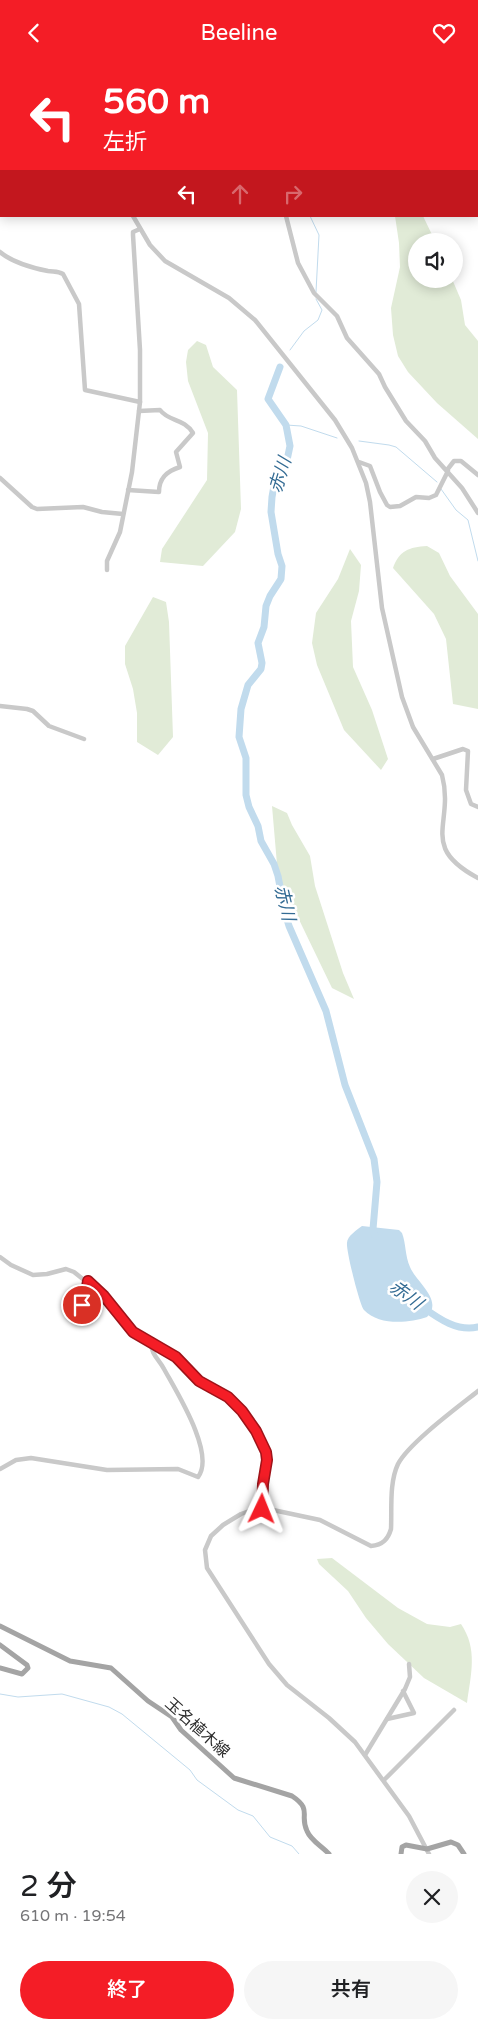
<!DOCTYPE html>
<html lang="ja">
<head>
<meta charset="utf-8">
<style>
  body { margin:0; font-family:"Varela Round","Noto Sans JP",sans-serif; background:#f6f6f6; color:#202124; height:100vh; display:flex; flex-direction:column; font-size:19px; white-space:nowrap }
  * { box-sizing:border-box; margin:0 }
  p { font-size:16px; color:#757577 }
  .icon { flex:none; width:28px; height:28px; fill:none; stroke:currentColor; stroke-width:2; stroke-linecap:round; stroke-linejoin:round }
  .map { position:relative; height:1789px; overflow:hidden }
  .drawer { display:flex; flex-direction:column; background:#fff; flex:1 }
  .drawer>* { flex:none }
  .hud { position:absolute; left:0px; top:0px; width:479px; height:152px; box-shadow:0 2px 12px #0003; background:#f41d26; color:#fff; overflow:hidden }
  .tools { position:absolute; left:408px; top:168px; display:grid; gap:10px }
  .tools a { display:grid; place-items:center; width:55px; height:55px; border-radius:50%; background:#fff; box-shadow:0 2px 12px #0003; font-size:25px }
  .pin { position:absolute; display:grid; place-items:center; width:42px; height:42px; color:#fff; margin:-21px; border:2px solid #fff; border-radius:50%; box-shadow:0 1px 5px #0007 }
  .me { position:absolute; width:55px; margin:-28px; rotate:2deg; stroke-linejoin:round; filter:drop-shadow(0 0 4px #0008) }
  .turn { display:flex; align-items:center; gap:18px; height:105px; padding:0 20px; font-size:22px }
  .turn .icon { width:65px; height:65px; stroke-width:2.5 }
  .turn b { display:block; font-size:35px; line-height:42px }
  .lanes { display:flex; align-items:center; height:48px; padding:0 20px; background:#0003; justify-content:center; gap:25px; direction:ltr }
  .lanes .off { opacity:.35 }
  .round { display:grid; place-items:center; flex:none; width:52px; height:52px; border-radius:26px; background:#f6f6f6 }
  .head { display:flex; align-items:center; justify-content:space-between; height:85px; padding:0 20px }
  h1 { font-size:30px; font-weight:600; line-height:38px }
  .primary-button { display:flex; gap:10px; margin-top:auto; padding:10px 20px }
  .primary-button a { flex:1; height:58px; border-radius:30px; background:#f41d26; color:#fff; font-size:20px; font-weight:600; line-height:58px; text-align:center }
  .primary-button a+a { background:#f6f6f6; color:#202124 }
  header { display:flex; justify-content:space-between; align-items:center; height:65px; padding:0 20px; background:#f41d26; color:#fff; font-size:22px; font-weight:600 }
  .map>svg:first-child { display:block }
  .green { fill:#e1ebd7 }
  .water { fill:#c1dbed }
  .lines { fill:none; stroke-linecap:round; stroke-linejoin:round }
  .stream { stroke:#c1dbed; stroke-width:1 }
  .river { stroke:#c1dbed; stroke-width:7 }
  .minor { stroke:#c9c9c9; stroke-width:4.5 }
  .major { stroke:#a4a4a4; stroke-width:5 }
  .route-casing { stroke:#9f1319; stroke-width:12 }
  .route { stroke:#f41d26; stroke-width:9 }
  .labels { text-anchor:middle; stroke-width:5; stroke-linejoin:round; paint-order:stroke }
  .street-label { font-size:16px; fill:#2c2c2c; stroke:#fff }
  .water-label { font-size:18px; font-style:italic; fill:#346c94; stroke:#fff }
</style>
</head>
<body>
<header><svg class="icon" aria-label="back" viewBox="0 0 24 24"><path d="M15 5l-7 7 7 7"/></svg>Beeline<svg class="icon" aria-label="heart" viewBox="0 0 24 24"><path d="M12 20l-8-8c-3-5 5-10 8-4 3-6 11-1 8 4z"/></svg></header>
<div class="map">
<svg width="478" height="1789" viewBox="0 0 478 1789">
  <rect width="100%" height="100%" fill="#fff"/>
  <!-- green -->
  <g class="green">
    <polygon points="395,151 423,151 435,176 416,176 416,214 452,214 461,235 465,260 478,276 478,374 437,338 408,307 398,291 393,270 391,243 400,202 399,178"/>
    <polygon points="197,276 206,280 213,302 237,325 241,444 235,467 203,501 160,497 162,484 207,415 208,368 188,316 186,297 188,285"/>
    <path d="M427,481L439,488L450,511L478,549V644L453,639L446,574L434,549L393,503C399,486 409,482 427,481Z"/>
    <polygon points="350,484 361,500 359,526 351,556 353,602 372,645 388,694 381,705 344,665 317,600 312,578 316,548 338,514"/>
    <polygon points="153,532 166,537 169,557 173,672 158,690 137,677 137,648 133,624 125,599 125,581"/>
    <polygon points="272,741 287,748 292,760 310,791 315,821 343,908 354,934 332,923 278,811"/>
    <path d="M332,1493L398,1543L427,1559L450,1562L461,1559C478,1584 471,1609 467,1638L424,1613L388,1579L366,1553L348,1526L319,1499L317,1494Z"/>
  </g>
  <!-- water -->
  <path class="water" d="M362,1161L399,1165L402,1168C406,1178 405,1191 410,1202C416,1217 444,1235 427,1252C409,1258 379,1261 364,1245C360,1241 346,1186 347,1178C347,1171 357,1165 362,1161Z"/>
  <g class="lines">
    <!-- stream -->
    <g class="stream">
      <polyline points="286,1 286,0"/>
      <polyline points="310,151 319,170 316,227"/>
      <polyline points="290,285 304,266 318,255 322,245 316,234"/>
      <polyline points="286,360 301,361 337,373"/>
      <polyline points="359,376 389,380 396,382 437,417"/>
      <polyline points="441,424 456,445 468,455 478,496"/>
      <polyline points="0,1629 18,1632 62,1629 109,1642 122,1649 190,1705 197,1715 238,1745 253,1751 270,1772 292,1781 299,1789"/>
    </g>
    <!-- river -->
    <g class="river">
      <polyline points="280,302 268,334 286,360 290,381 287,395 274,421 272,432 271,447 278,489 282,501 281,514 270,531 266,541 264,562 258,578 262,598 261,604 248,620 241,644 239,672 246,693 246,730 249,742 258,761 261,776 274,799 278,811 285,848 289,861 326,946 345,1020 374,1094 377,1117 373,1164 375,1171"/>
      <path d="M424,1243C439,1254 458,1267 478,1262"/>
    </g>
    <!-- minor -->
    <g class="minor">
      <polyline points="23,0 23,1"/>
      <polyline points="82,0 83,1"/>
      <polyline points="228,0 229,1"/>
      <polyline points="351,0 352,1"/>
      <polyline points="406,0 406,1"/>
      <polyline points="0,14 1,14"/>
      <path d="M133,151L150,180L165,196L229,233L255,255L335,355L352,383L366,418L370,437L382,543L402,632L413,662L442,710C455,759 418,781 478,813"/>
      <polyline points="286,151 298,198 314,228 337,251 347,273 379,309 385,322 406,356 425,376 435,393 462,423 478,448"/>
      <path d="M0,187C12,197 33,203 48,206C54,207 58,206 63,209L79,239L85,325L140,337"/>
      <polyline points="359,397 370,401 380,427 387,440 390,442 400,441 416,432 429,433 436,430 448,406"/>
      <polyline points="447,405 454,396 461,396 478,410"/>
      <polyline points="0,413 32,442 37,444 83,442 102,447 123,449"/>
      <path d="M128,425L159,427C159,413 167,406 180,402L176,387L193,368C184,353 169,357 160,345L139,346"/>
      <polyline points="107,505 107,496 120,467 132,407 140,337 140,285 133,170 133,167 140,164"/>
      <polyline points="0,641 27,644 33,646 49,661 84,674"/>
      <polyline points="433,694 463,684 468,686 466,725 471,739 478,742"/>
      <polyline points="0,1192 11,1200 33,1210 47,1209 66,1204 74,1207 104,1231 133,1267 176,1292 199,1316 235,1338 256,1366 266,1387 267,1395 263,1419 262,1444"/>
      <polyline points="73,1255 91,1225 87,1222 88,1216"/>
      <path d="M0,1404L16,1395L31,1393L107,1405L178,1404L198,1412C216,1389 176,1326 164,1304C159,1294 151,1290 151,1277"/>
      <polyline points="387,1654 414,1648 403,1626"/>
      <polyline points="365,1690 405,1624 410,1612 409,1599"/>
      <polyline points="384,1715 454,1645"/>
      <path d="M429,1789L409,1751L355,1677L329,1653L287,1620L269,1599L207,1503L205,1485L211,1471L223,1460L241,1449L255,1444L273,1445L320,1455L371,1481C383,1480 388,1474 391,1464C392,1444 389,1418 398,1399C409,1378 458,1342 478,1326"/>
    </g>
    <!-- major -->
    <g class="major">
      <path d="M0,1561L70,1596L111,1603L148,1636L172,1652L181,1665L234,1713L292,1731C313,1745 299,1750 307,1766C311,1776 322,1781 329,1789"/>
      <polyline points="0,1580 27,1600 28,1603 22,1609 0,1603"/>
      <polyline points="401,1789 402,1782 406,1780 427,1784 451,1777 458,1780 464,1789"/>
    </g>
  </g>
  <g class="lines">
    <defs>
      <polyline id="route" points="82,1240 91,1225 87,1222 88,1216 104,1231 133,1267 176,1292 199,1316 228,1332 242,1346 256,1366 266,1387 267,1395 263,1419 262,1444"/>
    </defs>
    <!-- route casing -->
    <use href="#route" class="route-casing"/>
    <!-- route -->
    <use href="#route" class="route"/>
  </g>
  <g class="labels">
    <!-- street labels -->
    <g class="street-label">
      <text transform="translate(198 1662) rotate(42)" y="6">玉名植木線</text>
    </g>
    <!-- water labels -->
    <g class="water-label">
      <text transform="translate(280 410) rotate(-73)" y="6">赤川</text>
      <text transform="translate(285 838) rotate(77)" y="6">赤川</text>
      <text transform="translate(406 1230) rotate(36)" y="6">赤川</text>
    </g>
  </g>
</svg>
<div class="tools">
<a><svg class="icon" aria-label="sound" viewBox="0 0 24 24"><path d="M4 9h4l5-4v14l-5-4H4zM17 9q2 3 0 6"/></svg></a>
</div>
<div class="pin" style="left:82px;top:1240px;background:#d93025"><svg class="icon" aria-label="arrive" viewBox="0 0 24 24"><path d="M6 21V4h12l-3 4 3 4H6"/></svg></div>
<svg class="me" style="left:262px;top:1444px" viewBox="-20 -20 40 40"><path d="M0-17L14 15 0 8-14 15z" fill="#f41d26" stroke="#fff" stroke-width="4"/></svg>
<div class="hud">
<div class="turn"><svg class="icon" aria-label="left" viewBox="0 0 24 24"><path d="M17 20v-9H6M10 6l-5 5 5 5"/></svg><div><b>560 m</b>左折</div></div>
<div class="lanes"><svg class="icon" aria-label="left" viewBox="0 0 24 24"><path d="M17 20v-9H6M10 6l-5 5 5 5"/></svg><svg class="icon off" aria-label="ahead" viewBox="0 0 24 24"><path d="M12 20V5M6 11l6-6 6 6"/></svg><svg class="icon off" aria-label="right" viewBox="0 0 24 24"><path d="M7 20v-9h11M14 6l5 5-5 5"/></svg></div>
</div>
</div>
<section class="drawer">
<div class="head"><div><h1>2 分</h1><p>610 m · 19:54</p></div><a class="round"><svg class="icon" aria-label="close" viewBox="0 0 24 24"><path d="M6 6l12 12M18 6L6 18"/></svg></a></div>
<div class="primary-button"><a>終了</a><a>共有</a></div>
</section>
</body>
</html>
